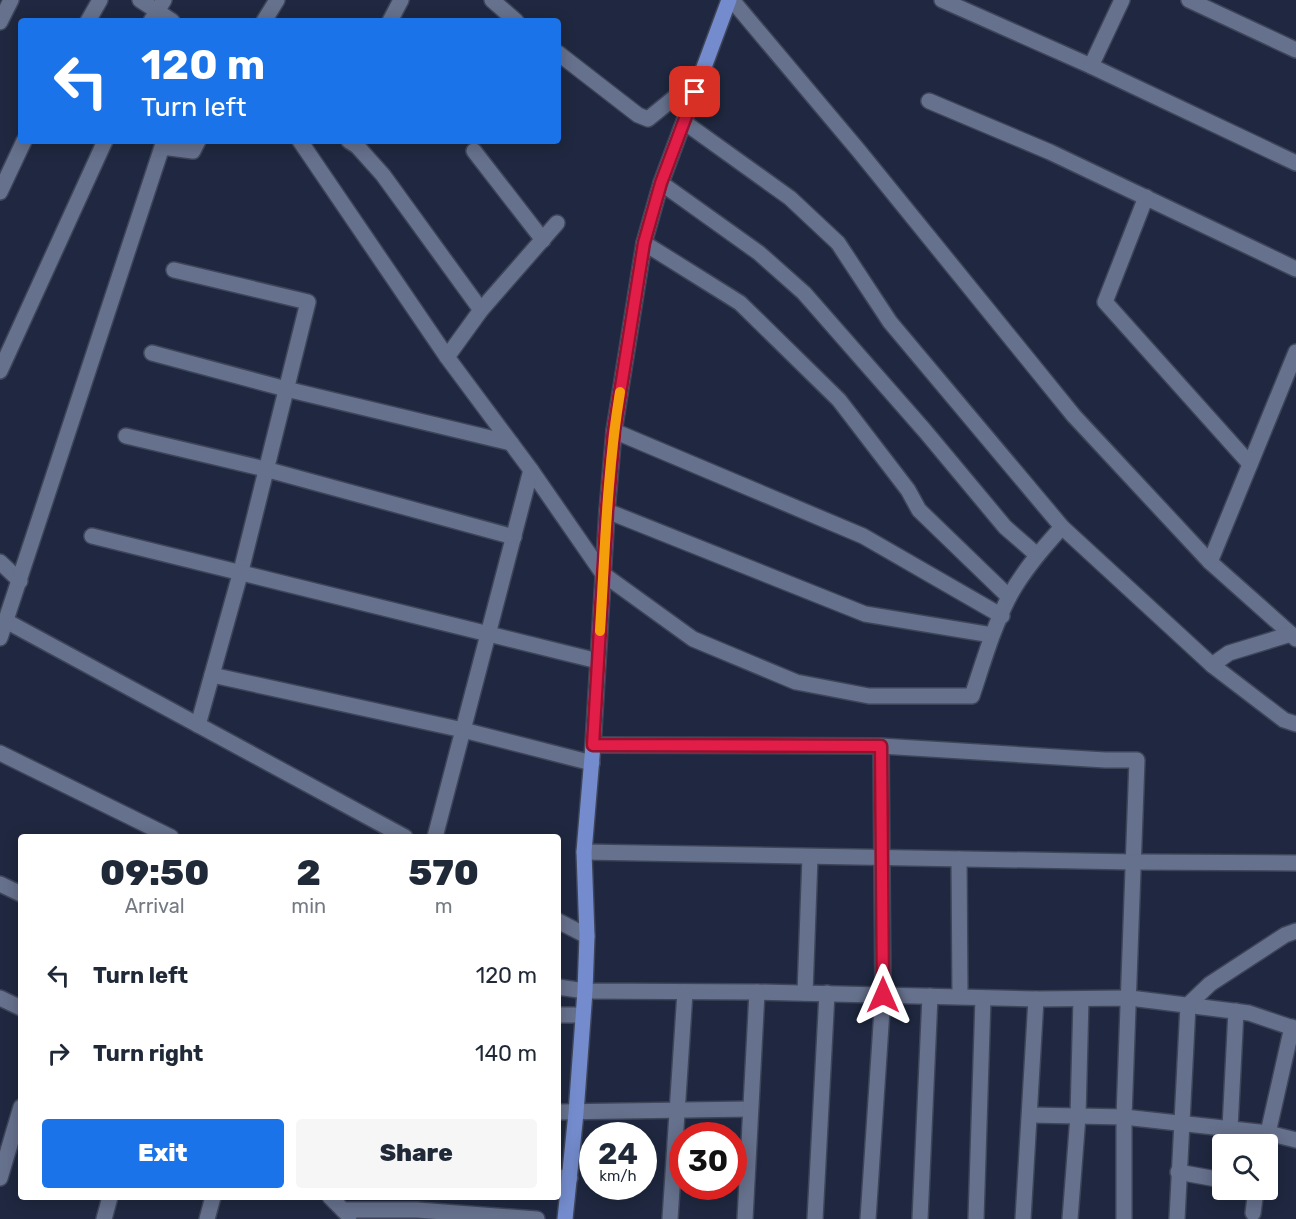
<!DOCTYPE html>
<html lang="en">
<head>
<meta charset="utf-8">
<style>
  body { margin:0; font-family:Rubik,sans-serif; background:#f6f6f7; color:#1f2937; height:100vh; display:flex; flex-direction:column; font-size:22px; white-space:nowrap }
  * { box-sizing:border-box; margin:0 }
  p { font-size:20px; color:#747a83 }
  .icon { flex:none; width:33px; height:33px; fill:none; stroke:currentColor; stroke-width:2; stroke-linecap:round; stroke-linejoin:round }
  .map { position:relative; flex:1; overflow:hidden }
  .sheet { position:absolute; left:18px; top:834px; width:543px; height:366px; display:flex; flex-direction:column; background:#fff; border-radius:6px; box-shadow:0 3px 15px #0003 }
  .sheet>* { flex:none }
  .top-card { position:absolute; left:18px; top:18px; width:543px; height:126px; border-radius:6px; box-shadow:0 3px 15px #0003; background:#1a73e8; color:#fff; overflow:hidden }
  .fabs { position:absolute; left:1212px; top:1134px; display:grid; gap:12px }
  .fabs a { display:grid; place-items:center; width:66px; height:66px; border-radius:6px; background:#fff; box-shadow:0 3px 15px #0003; font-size:30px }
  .speed { position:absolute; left:579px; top:1122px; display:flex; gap:12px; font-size:30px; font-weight:700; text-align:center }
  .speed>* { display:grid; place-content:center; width:78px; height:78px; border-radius:50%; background:#fff; box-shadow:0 3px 15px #0003; line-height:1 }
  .speed small { font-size:15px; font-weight:400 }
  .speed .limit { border:9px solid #d22; background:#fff; color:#111 }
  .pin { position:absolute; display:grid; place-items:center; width:51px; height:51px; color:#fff; margin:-26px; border-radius:12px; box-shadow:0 3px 9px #0006 }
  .me { position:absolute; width:66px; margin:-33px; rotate:0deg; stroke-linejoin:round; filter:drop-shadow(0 0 4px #0008) }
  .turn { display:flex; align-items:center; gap:21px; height:126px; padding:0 24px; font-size:27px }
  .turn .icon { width:78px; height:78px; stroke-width:2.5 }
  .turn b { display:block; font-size:42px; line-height:51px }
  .eta { display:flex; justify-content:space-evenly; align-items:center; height:102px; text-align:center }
  .eta b { font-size:36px; font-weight:800; line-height:42px }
  .action { display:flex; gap:12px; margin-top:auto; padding:12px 24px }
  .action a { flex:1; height:69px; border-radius:6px; background:#1a73e8; color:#fff; font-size:24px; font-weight:800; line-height:69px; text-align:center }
  .action a+a { background:#f6f6f7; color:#1f2937 }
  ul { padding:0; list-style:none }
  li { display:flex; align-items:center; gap:18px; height:78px; padding:0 24px }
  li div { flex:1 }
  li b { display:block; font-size:22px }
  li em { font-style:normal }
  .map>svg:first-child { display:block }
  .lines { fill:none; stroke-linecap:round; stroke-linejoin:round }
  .minor-casing { stroke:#3e4559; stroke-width:18 }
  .major-casing { stroke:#3e4559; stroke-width:18 }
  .minor { stroke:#66718d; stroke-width:15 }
  .major { stroke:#748ccd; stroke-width:15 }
  .route-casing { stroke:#92132f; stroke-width:15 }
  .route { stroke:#e11d48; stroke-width:10 }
  .slow { stroke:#f59e0b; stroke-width:10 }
</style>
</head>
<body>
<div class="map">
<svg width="1296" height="1219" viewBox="0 0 1296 1219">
  <rect width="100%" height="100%" fill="#1f2840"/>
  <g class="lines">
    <defs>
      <g id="minor">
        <polyline points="140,0 172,21"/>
        <polyline points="492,0 516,21"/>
        <polyline points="732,0 859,151 1074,416 1210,562 1291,634"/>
        <polyline points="942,0 1091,66 1296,163"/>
        <polyline points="1189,0 1296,50"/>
        <polyline points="88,21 100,0"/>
        <polyline points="151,21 164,0"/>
        <polyline points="264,21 277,0"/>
        <polyline points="390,21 401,0"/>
        <polyline points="0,22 11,0"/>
        <polyline points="558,53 638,115 648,119 701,76"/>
        <polyline points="1091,66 1122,0"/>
        <polyline points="929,101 1050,152 1296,269"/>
        <polyline points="684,122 790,198 838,243 890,322 1062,527 1212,665 1229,653 1291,634 1296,639"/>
        <path d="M300,141L447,357L531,470L603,574L693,639L796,682L869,696H972C983,663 993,628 1009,597C1023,571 1043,548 1062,527"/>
        <polyline points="349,141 357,146 383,175 481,310"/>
        <polyline points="474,151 543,240"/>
        <polyline points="661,183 759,253 804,293 925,431 1005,527 1037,555"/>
        <polyline points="0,192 24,141"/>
        <polyline points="1146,197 1105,302 1250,464"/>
        <polyline points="644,243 740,303 839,400 908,490 919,510 1009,597"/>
        <polyline points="174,270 308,302 241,571 198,725"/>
        <polyline points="152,353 286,389 511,443"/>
        <polyline points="447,357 481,310 557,223"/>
        <polyline points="0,371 105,141"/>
        <polyline points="614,431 863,536 1002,616"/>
        <polyline points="126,436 265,469 514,537"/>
        <polyline points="607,511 865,614 992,635"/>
        <polyline points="92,536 598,661"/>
        <polyline points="0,562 20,581"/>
        <polyline points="1210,562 1296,352"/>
        <polyline points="6,621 405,837"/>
        <polyline points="0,638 162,147 193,151 198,141"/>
        <polyline points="1212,665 1284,720 1296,724"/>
        <polyline points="212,675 463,730 592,763"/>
        <polyline points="593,745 881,746 1105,760 1137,760 1124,1117 1124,1219"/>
        <polyline points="0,753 171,837"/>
        <polyline points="435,837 531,470"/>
        <polyline points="584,852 1133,862 1296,863"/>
        <polyline points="959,859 960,996"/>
        <polyline points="0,884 21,894"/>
        <polyline points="558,921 587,936"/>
        <polyline points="558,987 585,991 757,992 1036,999 1130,998 1249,1013 1296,1029"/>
        <polyline points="805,993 810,857"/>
        <polyline points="0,998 21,1008"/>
        <polyline points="558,1015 582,1015"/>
        <polyline points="558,1112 750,1109"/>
        <polyline points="1030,1115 1124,1117 1268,1133 1296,1140"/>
        <polyline points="1230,1128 1236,1011"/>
        <polyline points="1268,1133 1292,1027"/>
        <polyline points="1178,1172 1222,1180"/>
        <polyline points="558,1177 570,1178"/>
        <polyline points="0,1178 21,1107"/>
        <polyline points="330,1197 349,1216"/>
        <polyline points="343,1210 417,1210 537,1219"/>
        <polyline points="1253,1213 1256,1190"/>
        <polyline points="104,1219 110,1197"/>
        <polyline points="207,1219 213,1197"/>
        <polyline points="670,1219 685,992"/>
        <polyline points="745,1219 757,992"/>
        <polyline points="815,1219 827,993"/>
        <polyline points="868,1219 883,995 881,746"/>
        <polyline points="920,1219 930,996"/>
        <polyline points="976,1219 983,998"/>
        <polyline points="1023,1219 1036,999"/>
        <polyline points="1070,1219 1078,1116 1081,999"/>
        <polyline points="1177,1219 1188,1005 1210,984 1285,935 1296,931"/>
      </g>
      <polyline id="major" points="565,1219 576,1113 585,991 587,936 584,852 593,745 607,511 614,431 644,243 661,183 729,0"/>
    </defs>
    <!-- minor casing -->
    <use href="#minor" class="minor-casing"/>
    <!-- major casing -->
    <use href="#major" class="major-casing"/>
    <!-- minor -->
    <use href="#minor" class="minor"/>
    <!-- major -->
    <use href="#major" class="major"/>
  </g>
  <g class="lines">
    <defs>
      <polyline id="route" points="695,92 661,183 644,243 614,431 607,511 593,745 881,746 883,995"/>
    </defs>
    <!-- route casing -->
    <use href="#route" class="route-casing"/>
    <!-- route -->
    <use href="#route" class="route"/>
    <!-- slow -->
    <path class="slow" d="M600,631C605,551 607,471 620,392"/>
  </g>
</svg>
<div class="fabs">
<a><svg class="icon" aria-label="search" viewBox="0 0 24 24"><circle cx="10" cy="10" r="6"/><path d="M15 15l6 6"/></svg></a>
</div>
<div class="speed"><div>24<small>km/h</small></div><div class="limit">30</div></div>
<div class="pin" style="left:695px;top:92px;background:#d93025"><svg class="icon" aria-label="arrive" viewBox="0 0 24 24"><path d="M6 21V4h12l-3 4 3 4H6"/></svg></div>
<svg class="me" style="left:883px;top:995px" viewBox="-20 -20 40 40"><path d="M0-17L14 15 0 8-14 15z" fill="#e11d48" stroke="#fff" stroke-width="4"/></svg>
<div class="top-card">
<div class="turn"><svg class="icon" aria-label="left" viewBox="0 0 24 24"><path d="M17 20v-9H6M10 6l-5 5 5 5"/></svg><div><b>120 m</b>Turn left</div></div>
</div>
<section class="sheet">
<div class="eta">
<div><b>09:50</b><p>Arrival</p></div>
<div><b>2</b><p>min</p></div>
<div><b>570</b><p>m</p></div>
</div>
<ul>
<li><svg class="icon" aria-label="left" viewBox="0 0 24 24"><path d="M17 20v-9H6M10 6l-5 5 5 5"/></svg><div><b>Turn left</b></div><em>120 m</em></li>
<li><svg class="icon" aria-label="right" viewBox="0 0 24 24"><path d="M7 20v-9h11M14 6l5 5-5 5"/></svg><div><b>Turn right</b></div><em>140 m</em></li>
</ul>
<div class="action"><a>Exit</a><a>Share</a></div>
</section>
</div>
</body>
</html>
